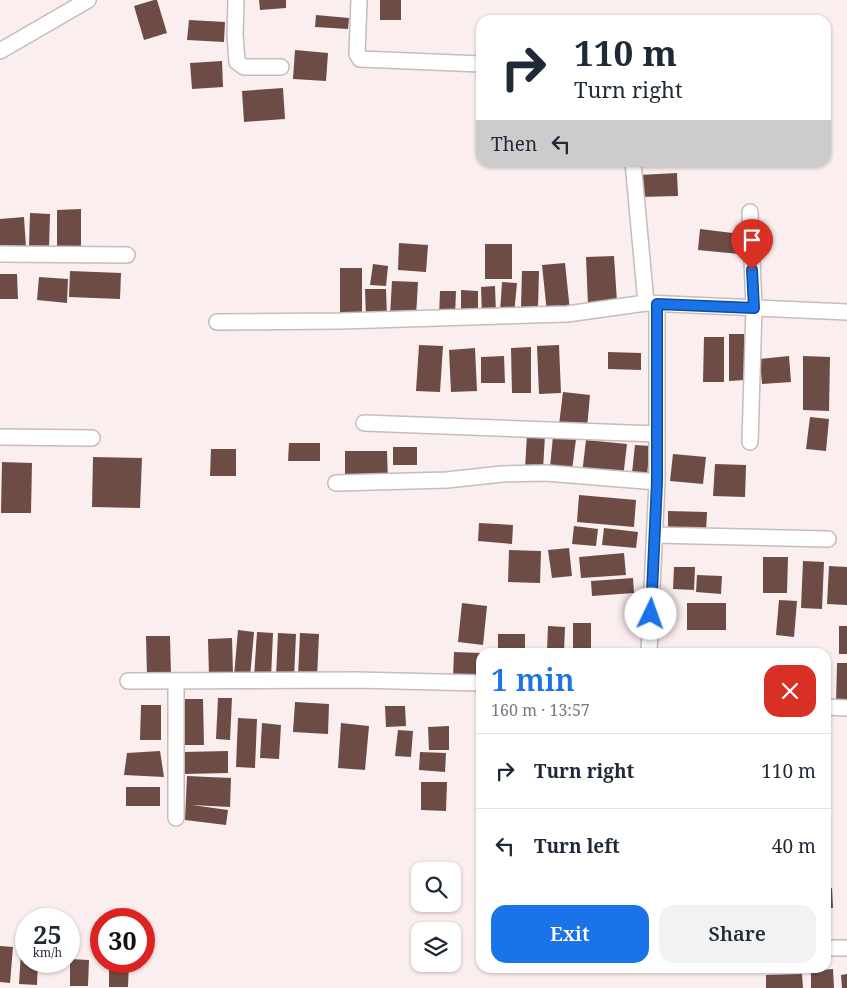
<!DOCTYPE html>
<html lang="en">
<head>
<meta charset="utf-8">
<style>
  body { margin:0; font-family:"Noto Serif",serif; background:#f2f2f3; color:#1f2937; height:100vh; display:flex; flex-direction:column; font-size:19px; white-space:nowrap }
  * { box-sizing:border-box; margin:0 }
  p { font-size:16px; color:#747a83 }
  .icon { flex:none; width:28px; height:28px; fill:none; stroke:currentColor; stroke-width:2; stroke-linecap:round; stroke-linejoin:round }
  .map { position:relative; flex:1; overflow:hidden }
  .drawer { position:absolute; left:476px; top:648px; width:355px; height:325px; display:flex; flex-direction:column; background:#fff; border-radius:15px; box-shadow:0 1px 4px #0004 }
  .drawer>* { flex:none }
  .top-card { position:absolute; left:476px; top:15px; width:355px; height:152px; border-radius:15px; box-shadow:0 1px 4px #0004; background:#fff; color:#1f2937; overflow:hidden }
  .controls { position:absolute; left:411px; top:862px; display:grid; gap:10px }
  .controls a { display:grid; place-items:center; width:50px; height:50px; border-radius:10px; background:#fff; box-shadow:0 1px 4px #0004; font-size:25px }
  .speed { position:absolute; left:15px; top:908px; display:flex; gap:10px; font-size:25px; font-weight:700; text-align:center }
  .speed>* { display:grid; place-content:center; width:65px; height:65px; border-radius:50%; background:#fff; box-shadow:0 1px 4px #0004; line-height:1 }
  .speed small { font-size:12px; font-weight:400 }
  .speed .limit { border:8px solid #d22; background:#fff; color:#111 }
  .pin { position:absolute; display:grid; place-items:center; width:42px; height:42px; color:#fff; margin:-51px -21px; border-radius:50% 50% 50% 0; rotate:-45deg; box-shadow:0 0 5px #0007 }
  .pin .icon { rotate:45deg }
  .me { position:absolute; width:55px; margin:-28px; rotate:3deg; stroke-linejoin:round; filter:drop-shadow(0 0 4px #0008) }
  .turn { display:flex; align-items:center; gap:18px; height:105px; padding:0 15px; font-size:22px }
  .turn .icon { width:65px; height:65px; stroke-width:2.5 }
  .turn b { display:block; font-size:35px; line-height:42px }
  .then { display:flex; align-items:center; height:48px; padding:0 15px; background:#0003; gap:10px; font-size:19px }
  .round { display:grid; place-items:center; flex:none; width:52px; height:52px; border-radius:15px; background:#f2f2f3 }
  .overview { display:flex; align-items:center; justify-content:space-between; height:85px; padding:0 15px }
  h1 { font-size:30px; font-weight:600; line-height:38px; color:#1a73e8 }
  .button { display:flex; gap:10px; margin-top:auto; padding:10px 15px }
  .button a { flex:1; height:58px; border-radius:15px; background:#1a73e8; color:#fff; font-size:20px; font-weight:600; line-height:58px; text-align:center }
  .button a+a { background:#f2f2f3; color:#1f2937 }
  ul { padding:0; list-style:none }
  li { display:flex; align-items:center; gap:15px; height:75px; padding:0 15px; border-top:1px solid #e0e1e3 }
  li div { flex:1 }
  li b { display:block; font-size:19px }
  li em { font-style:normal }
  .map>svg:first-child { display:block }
  .building { fill:#6d4c45 }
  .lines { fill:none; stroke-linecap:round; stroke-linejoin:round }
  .street-casing { stroke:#c7bbbb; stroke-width:18 }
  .street { stroke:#fff; stroke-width:15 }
  .route-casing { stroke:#114b97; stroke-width:12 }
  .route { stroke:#1a73e8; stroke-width:9 }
</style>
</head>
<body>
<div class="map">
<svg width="847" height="988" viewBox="0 0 847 988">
  <rect width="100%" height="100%" fill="#fbeeef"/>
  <!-- building -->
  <g class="building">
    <polygon points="154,0 157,0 167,33 144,40 134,6"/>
    <polygon points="259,0 286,0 286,8 260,10"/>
    <rect x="380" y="0" width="21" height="20"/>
    <polygon points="316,15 349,18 348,29 315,27"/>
    <polygon points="189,20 225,22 224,42 187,40"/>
    <polygon points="295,50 328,53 326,81 293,79"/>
    <polygon points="222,61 223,87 192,89 190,63"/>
    <polygon points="283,88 285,119 244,122 242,91"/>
    <polygon points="677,173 678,196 639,197 639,175"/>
    <polygon points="81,209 81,252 57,252 57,210"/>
    <polygon points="30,213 50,214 49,248 29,247"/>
    <polygon points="24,217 26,248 0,250 0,219"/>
    <polygon points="700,229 741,234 739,254 698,250"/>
    <polygon points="399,243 428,245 426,272 398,270"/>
    <rect x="485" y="244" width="27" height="35"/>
    <polygon points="614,256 617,302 588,305 586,257"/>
    <polygon points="565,263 570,311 547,313 542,265"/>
    <polygon points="373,264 388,266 386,286 370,285"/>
    <rect x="340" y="268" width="22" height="50"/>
    <polygon points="70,271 121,273 120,299 69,297"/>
    <polygon points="522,271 539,271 538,308 521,308"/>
    <polygon points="0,274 17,274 18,299 0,299"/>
    <polygon points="39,277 68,279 67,303 37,300"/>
    <polygon points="392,281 418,282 416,317 390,316"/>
    <polygon points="502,282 517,283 514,314 500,313"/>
    <polygon points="495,286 496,314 482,315 481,287"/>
    <polygon points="365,289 386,289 387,317 366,317"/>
    <polygon points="461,290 478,291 478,315 461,315"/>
    <polygon points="440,291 456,291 455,316 439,316"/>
    <polygon points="729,334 744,334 745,380 729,381"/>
    <polygon points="704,337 724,337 724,382 703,382"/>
    <polygon points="419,345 443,346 440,392 416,391"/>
    <polygon points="559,345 561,393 539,394 537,346"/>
    <polygon points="531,347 531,393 512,393 511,348"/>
    <polygon points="475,348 477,391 451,392 449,350"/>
    <polygon points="608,352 641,353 641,370 608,369"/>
    <polygon points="504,356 505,383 481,383 481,357"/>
    <polygon points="789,356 791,382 762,384 760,359"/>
    <polygon points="803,356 830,357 829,411 803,410"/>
    <polygon points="563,392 590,395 587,428 559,425"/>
    <polygon points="810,417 829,419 826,451 806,449"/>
    <polygon points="527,434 545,435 543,470 525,469"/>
    <polygon points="553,436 576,439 572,470 550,467"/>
    <polygon points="586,440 627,444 623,478 582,474"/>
    <polygon points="289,443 320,443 320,461 288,461"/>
    <polygon points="635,445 650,446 647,475 632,473"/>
    <rect x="393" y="447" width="24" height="18"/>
    <polygon points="211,449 236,449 236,476 210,476"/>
    <polygon points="345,451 387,451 388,481 345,481"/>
    <polygon points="673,454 706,457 703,484 670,481"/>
    <polygon points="93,457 142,458 140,508 92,507"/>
    <polygon points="2,462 32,463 31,513 1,513"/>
    <polygon points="715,464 746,465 745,497 713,496"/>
    <polygon points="579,495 636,500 634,527 577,522"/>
    <polygon points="668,511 707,512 706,532 668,531"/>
    <polygon points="479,523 513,525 512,544 478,541"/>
    <polygon points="574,526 598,529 596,546 572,544"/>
    <polygon points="604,528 638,532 636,548 602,545"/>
    <polygon points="569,548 572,576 552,578 548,550"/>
    <polygon points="509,550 541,551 540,583 508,582"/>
    <polygon points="624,553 626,575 581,578 579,557"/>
    <polygon points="763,557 788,557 787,593 763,593"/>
    <polygon points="803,561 824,562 822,609 801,608"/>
    <polygon points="829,566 847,567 847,605 827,604"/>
    <polygon points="674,567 695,567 694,590 673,589"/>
    <polygon points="697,575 722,576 721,594 696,592"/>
    <polygon points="633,578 634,593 592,596 591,581"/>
    <polygon points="779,600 797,601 794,637 776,635"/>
    <polygon points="462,603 487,606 483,645 458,642"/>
    <rect x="687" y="603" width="39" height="27"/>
    <rect x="573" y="623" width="18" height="29"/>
    <polygon points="548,626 565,627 564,652 547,652"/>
    <rect x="839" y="626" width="8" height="28"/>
    <polygon points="238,630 254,632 250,677 234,676"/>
    <polygon points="257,632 273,633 271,678 254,677"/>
    <polygon points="278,633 296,634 294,678 276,677"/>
    <polygon points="300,633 319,634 317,678 298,677"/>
    <rect x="498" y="634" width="27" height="18"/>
    <polygon points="146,636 170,636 171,676 147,676"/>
    <polygon points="232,638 233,675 209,676 208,639"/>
    <polygon points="454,652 481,653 481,679 453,678"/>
    <polygon points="837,663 847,663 847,704 836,704"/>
    <polygon points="218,698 232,698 230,740 216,739"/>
    <polygon points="184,699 203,699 204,745 185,745"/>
    <polygon points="295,702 329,704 328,734 293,732"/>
    <polygon points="141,705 161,705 161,740 140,740"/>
    <polygon points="385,706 405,706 406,726 386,727"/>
    <polygon points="238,718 257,719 255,768 236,767"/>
    <polygon points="262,723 281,725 279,759 260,758"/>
    <polygon points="341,723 369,726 365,770 338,768"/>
    <polygon points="449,726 449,750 429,750 428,727"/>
    <polygon points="398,730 413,731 411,757 395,756"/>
    <polygon points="160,751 164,777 124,775 127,753"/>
    <polygon points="228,751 228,773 183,774 183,752"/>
    <polygon points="420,752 446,753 445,772 419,770"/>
    <polygon points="187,776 231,778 230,807 192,805 228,810 226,825 185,820"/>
    <polygon points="421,782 447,782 446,811 421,810"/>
    <rect x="126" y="787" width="34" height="19"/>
    <polygon points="826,888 832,888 833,908 826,908"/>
    <polygon points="0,946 13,947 10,983 0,982"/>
    <polygon points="21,952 26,952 26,961 38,961 37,985 19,984"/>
    <polygon points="70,959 89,960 88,986 70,986"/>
    <polygon points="109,961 129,961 128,987 109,987"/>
    <polygon points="833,969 834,988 811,988 811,971"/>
    <polygon points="802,974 803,988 766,988 766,975"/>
    <polygon points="847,974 847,988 842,988 841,975"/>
  </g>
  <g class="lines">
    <defs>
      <g id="street">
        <polyline points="236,0 235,35 237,62 244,67 281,67"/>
        <polyline points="359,0 357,54 360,59 481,64"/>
        <polyline points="0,51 88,0"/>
        <polyline points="633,162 646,303"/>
        <polyline points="750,212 754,308 750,442"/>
        <polyline points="0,254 127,255"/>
        <polyline points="217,322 341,321 567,314 646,303 847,312"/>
        <polyline points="364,423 657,434"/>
        <polyline points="0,437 92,438"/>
        <polyline points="336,483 447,480 502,474 546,473 657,482"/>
        <polyline points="655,535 828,539"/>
        <polyline points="649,652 657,482 657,304"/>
        <polyline points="128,681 356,680 481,683"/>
        <polyline points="826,707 847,708"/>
        <polyline points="176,818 176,681"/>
        <polyline points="826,948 847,948"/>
      </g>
    </defs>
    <!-- street casing -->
    <use href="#street" class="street-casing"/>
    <!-- street -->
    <use href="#street" class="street"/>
  </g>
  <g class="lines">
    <defs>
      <polyline id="route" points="651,614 657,482 657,304 754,308 752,270"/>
    </defs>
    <!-- route casing -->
    <use href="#route" class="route-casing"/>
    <!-- route -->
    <use href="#route" class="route"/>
  </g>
</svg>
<div class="controls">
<a><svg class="icon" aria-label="search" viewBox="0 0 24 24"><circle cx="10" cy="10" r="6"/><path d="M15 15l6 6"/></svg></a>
<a><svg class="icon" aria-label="layers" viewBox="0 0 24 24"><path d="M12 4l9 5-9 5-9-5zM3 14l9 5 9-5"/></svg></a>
</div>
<div class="speed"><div>25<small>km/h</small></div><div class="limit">30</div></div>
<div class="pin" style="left:752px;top:270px;background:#d93025"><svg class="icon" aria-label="arrive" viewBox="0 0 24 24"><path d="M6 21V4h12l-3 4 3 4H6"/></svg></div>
<svg class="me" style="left:651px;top:614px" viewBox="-20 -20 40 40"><circle r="19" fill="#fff"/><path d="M0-13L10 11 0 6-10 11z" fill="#1a73e8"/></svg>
<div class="top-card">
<div class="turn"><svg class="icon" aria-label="right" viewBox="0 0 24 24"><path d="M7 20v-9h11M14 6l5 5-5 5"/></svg><div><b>110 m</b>Turn right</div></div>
<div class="then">Then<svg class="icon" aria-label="left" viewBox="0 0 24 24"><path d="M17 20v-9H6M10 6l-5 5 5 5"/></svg></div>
</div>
<section class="drawer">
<div class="overview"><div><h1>1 min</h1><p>160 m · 13:57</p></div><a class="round" style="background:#d93025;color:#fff"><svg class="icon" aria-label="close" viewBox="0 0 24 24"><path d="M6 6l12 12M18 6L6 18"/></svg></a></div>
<ul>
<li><svg class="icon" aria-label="right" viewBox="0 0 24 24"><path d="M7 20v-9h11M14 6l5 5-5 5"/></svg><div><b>Turn right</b></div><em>110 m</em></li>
<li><svg class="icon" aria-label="left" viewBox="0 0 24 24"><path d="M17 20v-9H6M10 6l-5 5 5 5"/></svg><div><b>Turn left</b></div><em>40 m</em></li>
</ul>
<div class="button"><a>Exit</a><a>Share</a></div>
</section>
</div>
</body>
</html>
